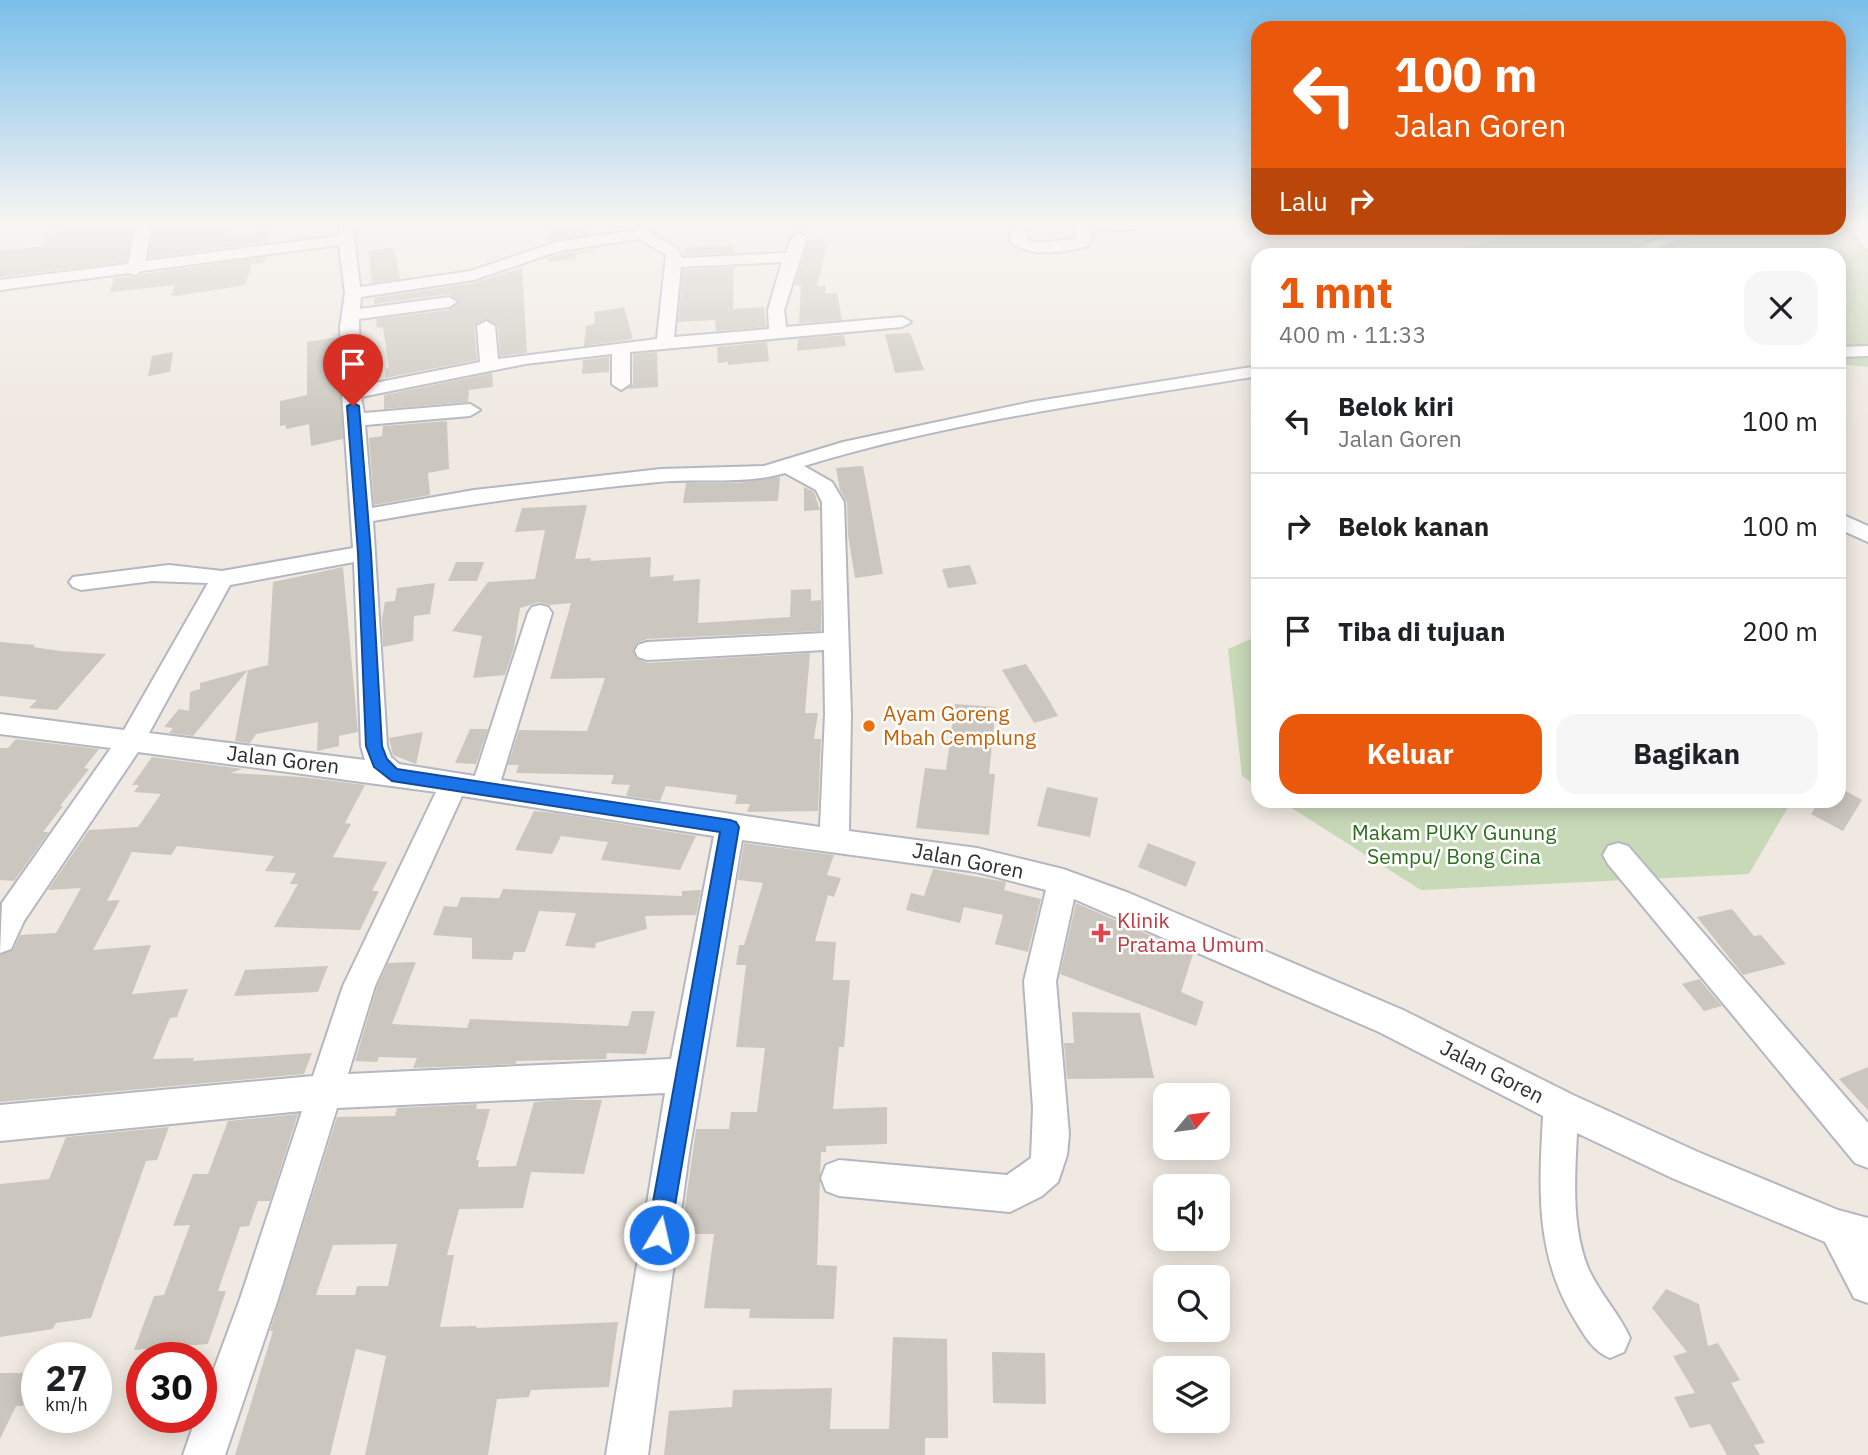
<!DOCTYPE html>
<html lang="id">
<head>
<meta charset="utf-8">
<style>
  body { margin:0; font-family:"IBM Plex Sans",sans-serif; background:#f6f6f6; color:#202124; height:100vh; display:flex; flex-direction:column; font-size:26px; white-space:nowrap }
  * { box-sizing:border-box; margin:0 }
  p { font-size:23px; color:#757577 }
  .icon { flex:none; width:38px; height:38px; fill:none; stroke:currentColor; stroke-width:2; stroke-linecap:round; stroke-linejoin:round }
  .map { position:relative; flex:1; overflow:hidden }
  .panel { position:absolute; left:1251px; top:248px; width:595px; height:560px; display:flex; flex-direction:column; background:#fff; border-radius:21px; box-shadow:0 4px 18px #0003 }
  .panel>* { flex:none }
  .banner { position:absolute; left:1251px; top:21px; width:595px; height:214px; border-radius:21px; box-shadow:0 4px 18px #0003; background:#ea580c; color:#fff; overflow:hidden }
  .needle { width:46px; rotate:61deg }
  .controls { position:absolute; left:1153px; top:1083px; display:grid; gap:14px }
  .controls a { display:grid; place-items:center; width:77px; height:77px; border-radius:14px; background:#fff; box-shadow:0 4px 18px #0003; font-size:35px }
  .speed { position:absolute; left:21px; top:1342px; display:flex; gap:14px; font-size:35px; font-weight:700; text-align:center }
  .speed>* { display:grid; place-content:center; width:91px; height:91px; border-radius:50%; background:#fff; box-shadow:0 4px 18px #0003; line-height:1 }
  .speed small { font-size:18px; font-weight:400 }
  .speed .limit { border:10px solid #d22; background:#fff; color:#111 }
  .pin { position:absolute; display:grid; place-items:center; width:60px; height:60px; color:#fff; margin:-72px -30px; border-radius:50% 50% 50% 0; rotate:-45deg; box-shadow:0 0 7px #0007 }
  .pin .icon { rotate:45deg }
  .me { position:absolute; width:77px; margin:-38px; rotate:9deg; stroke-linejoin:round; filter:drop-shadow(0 0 5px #0008) }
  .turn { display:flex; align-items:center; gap:24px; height:147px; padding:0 28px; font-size:32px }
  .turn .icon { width:91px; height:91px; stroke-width:2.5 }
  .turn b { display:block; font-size:49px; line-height:60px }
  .then { display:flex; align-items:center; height:66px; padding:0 28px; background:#0003; gap:14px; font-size:26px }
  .round { display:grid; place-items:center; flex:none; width:74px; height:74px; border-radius:21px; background:#f6f6f6 }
  .overview { display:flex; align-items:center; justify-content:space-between; height:119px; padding:0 28px }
  h1 { font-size:42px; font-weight:700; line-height:52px; color:#ea580c }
  .button { display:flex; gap:14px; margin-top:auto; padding:14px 28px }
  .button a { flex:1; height:80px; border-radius:21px; background:#ea580c; color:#fff; font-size:28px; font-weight:700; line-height:80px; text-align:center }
  .button a+a { background:#f6f6f6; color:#202124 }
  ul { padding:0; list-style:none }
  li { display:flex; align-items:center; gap:21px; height:105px; padding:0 28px; border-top:2px solid #e0e0e0 }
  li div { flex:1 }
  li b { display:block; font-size:26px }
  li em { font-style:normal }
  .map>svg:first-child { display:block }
  .cemetery { fill:#c8d9b8 }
  .building { fill:#cbc7bf; fill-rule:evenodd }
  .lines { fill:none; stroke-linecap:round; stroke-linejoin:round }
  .minor-casing { stroke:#b4b7c1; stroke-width:4 }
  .minor { fill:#fff; fill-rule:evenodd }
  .route { fill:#1a73e8; stroke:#114b97; stroke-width:2 }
  .food-dot { fill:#e8710a; stroke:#fff; stroke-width:2.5 }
  .health-dot { fill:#e0444e; stroke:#fff; stroke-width:2.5 }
  .labels { text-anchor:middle; stroke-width:5; stroke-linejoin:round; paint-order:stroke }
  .food-label { font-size:21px; fill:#c56008; stroke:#fff; text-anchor:start }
  .street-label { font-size:21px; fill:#2e2e2e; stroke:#fff }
  .park-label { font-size:21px; fill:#2c6e1b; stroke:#fff }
  .health-label { font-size:21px; fill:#be3a42; stroke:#fff; text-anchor:start }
</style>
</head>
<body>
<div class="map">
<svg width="1868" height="1455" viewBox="0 0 1868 1455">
  <rect width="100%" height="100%" fill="#efe9e1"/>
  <!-- cemetery -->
  <g class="cemetery">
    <polygon points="1839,224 1868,224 1868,367 1839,364 1839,256 1419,256 1490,241 1520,228 1839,228"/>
    <polygon points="1258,636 1258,786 1242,776 1228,649"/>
    <polygon points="1282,802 1791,802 1749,874 1421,890"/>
  </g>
  <!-- building -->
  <g class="building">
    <polygon points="102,224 133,224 126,262 0,277 0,251 43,246 46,233"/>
    <polygon points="154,224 230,224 231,235 271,230 268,242 148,258"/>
    <polygon points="558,224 589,224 591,234 550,241 551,227 558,227"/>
    <polygon points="822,239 822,241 828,241 817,286 826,286 825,293 837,293 842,320 799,323 801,285 795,285 809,240"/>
    <polygon points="734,245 734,253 684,255 685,247"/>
    <polygon points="394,247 400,279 372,283 369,251"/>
    <polygon points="593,249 593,252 575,254 576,259 547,262 548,258 560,254"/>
    <polygon points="265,257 264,263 251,264 246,285 176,296 171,295 175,285 110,292 114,278 136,277 143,274"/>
    <polygon points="734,267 733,309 764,307 766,327 716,331 715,320 678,322 683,270"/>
    <polygon points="522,268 527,353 500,356 498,326 485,319 474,326 477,360 385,378 386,369 389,368 383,327 377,328 376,319 449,310 459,301 449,294 374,304 374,298 474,283"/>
    <polygon points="624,307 633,339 584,346 586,326 595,324 594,312"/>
    <polygon points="910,333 924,370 895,373 885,334"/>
    <polygon points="844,335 846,346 797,351 798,339"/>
    <polygon points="338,337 343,439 311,446 309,424 286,429 286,425 280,426 280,401 307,395 307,342"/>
    <polygon points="767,342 769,361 728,365 728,362 718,363 717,347"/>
    <polygon points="173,352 170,372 148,376 152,356"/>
    <polygon points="657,352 658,387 627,389 633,384 633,354"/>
    <polygon points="609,357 609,372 582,374 583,360"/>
    <polygon points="492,373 493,387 469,390 468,402 384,409 384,395"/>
    <polygon points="447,421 449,469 428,473 430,495 374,505 369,438 382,436 383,426"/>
    <polygon points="863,466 883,574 855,578 848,535 847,502 840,490 836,468"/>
    <polygon points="780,477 778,501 683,503 686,483 738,483"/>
    <polygon points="804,487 814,492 820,510 804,511"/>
    <polygon points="587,505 575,559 591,558 590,561 651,557 650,577 674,575 673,581 700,579 698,623 790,617 791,590 811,589 811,601 821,600 821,631 647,639 637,643 633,650 636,658 647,663 810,653 805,713 818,713 814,739 821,739 818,811 747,812 750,804 735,804 737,795 666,786 660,801 626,796 630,785 611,784 614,775 516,773 519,765 508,765 519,730 587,731 605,678 550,679 571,603 550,605 539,602 520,608 514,647 505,675 473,678 482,636 452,631 488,582 535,579 545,530 515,532 522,508"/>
    <polygon points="456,562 484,562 477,581 448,581"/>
    <polygon points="970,565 977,584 948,588 942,569"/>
    <polygon points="343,567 358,732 339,736 339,746 317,751 318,722 256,734 250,743 235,741 248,670 268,665 273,582"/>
    <polygon points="435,583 430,614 414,616 413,641 383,647 382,619 385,602 395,601 397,588"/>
    <polygon points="0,642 35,645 33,647 60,651 106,654 57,710 29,708 37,700 0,696"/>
    <polygon points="1026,664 1049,700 1058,716 1034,723 1002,670"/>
    <polygon points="248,670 193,736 169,733 173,728 164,727 179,709 189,711 190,692 200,689 200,683"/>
    <polygon points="955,704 996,707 989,774 995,774 989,835 916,828 925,768 946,770"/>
    <polygon points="470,729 488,729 476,764 455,763"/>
    <polygon points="423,732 416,764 393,755 389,738"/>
    <polygon points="16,739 99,749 84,768 89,769 60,806 63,806 43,832 49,832 14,881 0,880 0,748 8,748"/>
    <polygon points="152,757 243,769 230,773 302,777 365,785 345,823 351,824 333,857 387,862 372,891 379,891 360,930 274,927 298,884 290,884 296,873 265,871 274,856 177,846 171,855 132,852 107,901 120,900 93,950 151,945 132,994 188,989 177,1017 170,1018 153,1059 194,1058 193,1061 312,1053 304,1074 0,1102 0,955 13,950 20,935 56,933 81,888 48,890 89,830 138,827 161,794 134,792 139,785 132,785"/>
    <polygon points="1047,787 1098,798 1090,837 1037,826"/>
    <polygon points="1844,790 1862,800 1843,831 1811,814 1819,802 1839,802"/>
    <polygon points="534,811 555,813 696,836 680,870 601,860 608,842 561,836 552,854 515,850"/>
    <polygon points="744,843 834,855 827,875 841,878 834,897 828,895 815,941 836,942 833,980 850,980 844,1047 839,1047 833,1109 887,1107 887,1144 826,1146 826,1152 821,1152 817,1265 837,1266 834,1319 749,1318 750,1309 704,1308 714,1234 681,1234 696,1129 729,1129 731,1112 757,1112 765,1048 736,1047 746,965 736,965 739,945 744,945 763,883 738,880"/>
    <polygon points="1148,843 1196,862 1186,887 1138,867"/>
    <polygon points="933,869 1006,882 1004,890 1041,899 1028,952 995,944 1003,915 964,907 960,923 906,910 911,893 924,896"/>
    <polygon points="503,889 682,896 682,891 701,890 696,915 645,916 647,929 596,943 595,948 565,946 576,913 539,911 525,952 514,952 512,960 472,959 472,938 433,935 444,906 457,907 461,897 499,898"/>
    <polygon points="1076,903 1193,954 1181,992 1204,1002 1196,1026 1060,974"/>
    <polygon points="1732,909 1754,936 1761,935 1786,964 1743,975 1697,917"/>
    <polygon points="416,962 392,1024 467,1028 470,1019 628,1026 632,1011 655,1011 646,1054 607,1053 606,1059 516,1061 516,1064 413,1068 417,1058 379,1057 377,1062 355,1061 377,987 388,963"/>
    <polygon points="328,966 318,992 234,996 245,970"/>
    <polygon points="1699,979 1722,1006 1704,1011 1682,984"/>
    <polygon points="1072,1012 1140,1013 1154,1078 1067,1079 1064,1043 1074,1043"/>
    <polygon points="1868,1067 1868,1110 1839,1079"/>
    <path d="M560,1100H602L584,1174L531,1172L523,1208L459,1209L447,1255H454L440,1327L477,1326L476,1328L618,1322L609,1387L531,1390L529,1397L497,1399L488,1455H365L386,1356L356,1349L330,1455H235L273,1331H270L337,1117L395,1116L397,1108L477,1104L476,1109H490L476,1160H479L478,1167L516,1166L534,1102ZM397,1244L388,1286H357L355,1295H316L333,1245Z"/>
    <polygon points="298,1114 270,1201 258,1201 249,1226 240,1227 218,1291 226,1291 208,1344 134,1350 154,1296 164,1295 190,1225 173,1226 193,1174 208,1174 228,1121"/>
    <polygon points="169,1127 157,1160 146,1161 91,1318 56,1323 53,1329 0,1337 0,1184 49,1179 66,1137"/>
    <polygon points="1666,1289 1699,1304 1708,1346 1718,1343 1740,1380 1731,1383 1765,1443 1754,1445 1760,1455 1727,1455 1710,1424 1690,1428 1674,1397 1695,1393 1673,1356 1687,1352 1652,1308"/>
    <polygon points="893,1337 947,1339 948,1438 925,1438 925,1455 664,1455 669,1411 732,1407 733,1390 832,1388 830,1429 889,1429"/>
    <polygon points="992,1352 1045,1353 1046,1404 993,1403"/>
    <polygon points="0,1373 37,1373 23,1406 16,1406 0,1439"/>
  </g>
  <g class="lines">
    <defs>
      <g id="minor">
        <path d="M136,224H152L145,261L338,236L340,224H356L354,236L360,287L471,271L556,242L636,230L643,224H659L651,233L677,248L682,258L786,253L791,238L799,233L807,238L784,310L786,327L902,317L911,322L902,327L630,352V384L621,390L612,384V354L525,364L361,397L364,413L470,404L480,410L470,416L365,425L372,508L474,490L661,469L764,466L843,442L1031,402L1258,366V376C1106,401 951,421 804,466L832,482L844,502L851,714L849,831L977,848L1063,869L1129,893L1403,1010L1573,1095L1698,1152L1838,1210L1868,1218V1303L1854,1298L1825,1242L1672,1178L1577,1133C1575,1177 1571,1226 1588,1268C1599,1293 1619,1313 1630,1338L1624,1352L1610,1358C1592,1350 1585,1336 1575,1320C1535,1255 1539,1189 1543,1116L1379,1032L1074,899L1056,981L1069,1134L1067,1155L1058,1182L1042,1196L1010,1212L839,1196L826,1191L821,1178L826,1165L839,1160L1007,1175L1031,1158L1033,1108L1024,981L1046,890L977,872L742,840L689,1153L648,1455H606L665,1093L337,1108L278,1299L225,1455H183L196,1418H201V1404L240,1299L302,1111L0,1141V1105L313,1076L343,986L436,792L138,752L24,921L11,949L0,953L2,903L111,748L0,734V714L124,730L208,583L152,581L81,590L73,587L69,582L73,577L169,565L222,571L353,548L342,393L340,327L345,293L339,245L142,271L135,275L129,273L0,290V280L128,264ZM639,239L666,255L657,339L498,359L495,326L486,321L477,326L480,362L360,386L359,319L449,307L457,302L449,297L360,309L361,297L474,280L559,251ZM782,262L768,310L769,329L674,337L681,267ZM785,473L816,490L822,502L824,633L647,642L638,645L635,651L638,657L647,660L824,650L825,714L820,827L501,780L552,613L548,607L540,605L532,607L528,613L475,776L399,764L391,757L387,746L373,521C468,504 562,491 658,482C700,478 744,485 785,473ZM354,562L361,746L365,760L149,733L230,585ZM462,796L714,836L671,1059L348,1074L375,986Z"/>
        <path d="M1012,224H1028L1026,239L1035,243L1076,239L1072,224H1141L1134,229L1089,231L1092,239L1088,246C1066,252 1028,259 1010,241Z"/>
        <polygon points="1868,225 1868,249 1863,247 1854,231 1857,228"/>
        <polygon points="1685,228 1705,228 1640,256 1616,256"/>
        <polygon points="1868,346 1868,356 1839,357 1839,347"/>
        <polygon points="1839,513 1868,526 1868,542 1839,529"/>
        <polygon points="1618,843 1628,846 1868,1123 1868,1168 1855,1163 1608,864 1603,855 1608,846"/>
      </g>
    </defs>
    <!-- minor casing -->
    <use href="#minor" class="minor-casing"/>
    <!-- minor -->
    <use href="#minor" class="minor"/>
  </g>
  <!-- sky -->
  <linearGradient id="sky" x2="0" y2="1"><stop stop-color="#7abfeb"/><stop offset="0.52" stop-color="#f8f5f2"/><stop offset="1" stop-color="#f8f5f2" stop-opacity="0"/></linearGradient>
  <rect width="1868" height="428" fill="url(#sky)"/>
  <!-- route -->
  <polygon class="route" points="353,403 359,406 371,553 382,746 387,759 397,769 730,820 736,822 739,827 670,1235 667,1243 659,1247 651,1243 647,1235 720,832 392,781 374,767 366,746 358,553 347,406"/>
  <!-- markers -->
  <circle class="food-dot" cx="869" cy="726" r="7"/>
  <path class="health-dot" d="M1097.5 922.5h7v7h7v7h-7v7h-7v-7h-7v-7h7z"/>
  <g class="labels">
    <!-- food labels -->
    <g class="food-label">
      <text x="883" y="721">Ayam Goreng<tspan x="883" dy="24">Mbah Cemplung</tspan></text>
    </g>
    <!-- street labels -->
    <g class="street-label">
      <text transform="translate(283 760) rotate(7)" y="7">Jalan Goren</text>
      <text transform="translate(968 861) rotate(11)" y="7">Jalan Goren</text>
      <text transform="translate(1492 1072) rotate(27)" y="7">Jalan Goren</text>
    </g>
    <!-- park labels -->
    <g class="park-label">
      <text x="1454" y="840">Makam PUKY Gunung<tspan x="1454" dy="24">Sempu/ Bong Cina</tspan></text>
    </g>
    <!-- health labels -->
    <g class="health-label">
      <text x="1117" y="928">Klinik<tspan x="1117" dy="24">Pratama Umum</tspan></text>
    </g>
  </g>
</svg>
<div class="controls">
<a><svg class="needle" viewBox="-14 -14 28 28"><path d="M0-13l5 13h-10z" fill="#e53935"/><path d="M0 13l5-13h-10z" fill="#757577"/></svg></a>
<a><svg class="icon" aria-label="sound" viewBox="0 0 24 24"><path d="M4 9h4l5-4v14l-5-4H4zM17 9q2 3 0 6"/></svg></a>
<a><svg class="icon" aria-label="search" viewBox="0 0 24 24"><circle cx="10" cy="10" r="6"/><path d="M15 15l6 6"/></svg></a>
<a><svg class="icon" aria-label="layers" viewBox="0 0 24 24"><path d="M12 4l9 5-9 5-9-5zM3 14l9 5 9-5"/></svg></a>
</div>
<div class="speed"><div>27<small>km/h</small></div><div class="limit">30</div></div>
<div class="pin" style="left:353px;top:406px;background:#d93025"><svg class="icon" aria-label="arrive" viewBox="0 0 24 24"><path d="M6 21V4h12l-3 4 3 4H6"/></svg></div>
<svg class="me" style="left:659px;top:1235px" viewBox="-20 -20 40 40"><circle r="17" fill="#1a73e8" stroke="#fff" stroke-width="3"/><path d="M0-11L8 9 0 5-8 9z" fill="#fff"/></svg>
<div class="banner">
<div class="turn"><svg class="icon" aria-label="left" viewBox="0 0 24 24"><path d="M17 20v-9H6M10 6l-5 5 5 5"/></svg><div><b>100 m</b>Jalan Goren</div></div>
<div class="then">Lalu<svg class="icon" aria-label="right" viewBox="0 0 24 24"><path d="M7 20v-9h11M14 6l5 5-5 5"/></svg></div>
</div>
<section class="panel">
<div class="overview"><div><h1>1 mnt</h1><p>400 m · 11:33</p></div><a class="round"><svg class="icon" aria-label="close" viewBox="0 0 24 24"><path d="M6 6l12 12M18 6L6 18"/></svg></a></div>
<ul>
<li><svg class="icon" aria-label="left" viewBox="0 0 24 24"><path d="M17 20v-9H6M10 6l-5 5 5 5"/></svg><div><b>Belok kiri</b><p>Jalan Goren</p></div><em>100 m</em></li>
<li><svg class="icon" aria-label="right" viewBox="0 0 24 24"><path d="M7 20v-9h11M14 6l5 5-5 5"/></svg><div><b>Belok kanan</b></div><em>100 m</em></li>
<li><svg class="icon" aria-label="arrive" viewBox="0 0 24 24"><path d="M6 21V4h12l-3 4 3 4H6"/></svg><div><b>Tiba di tujuan</b></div><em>200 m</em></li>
</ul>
<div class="button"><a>Keluar</a><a>Bagikan</a></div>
</section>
</div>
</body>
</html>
